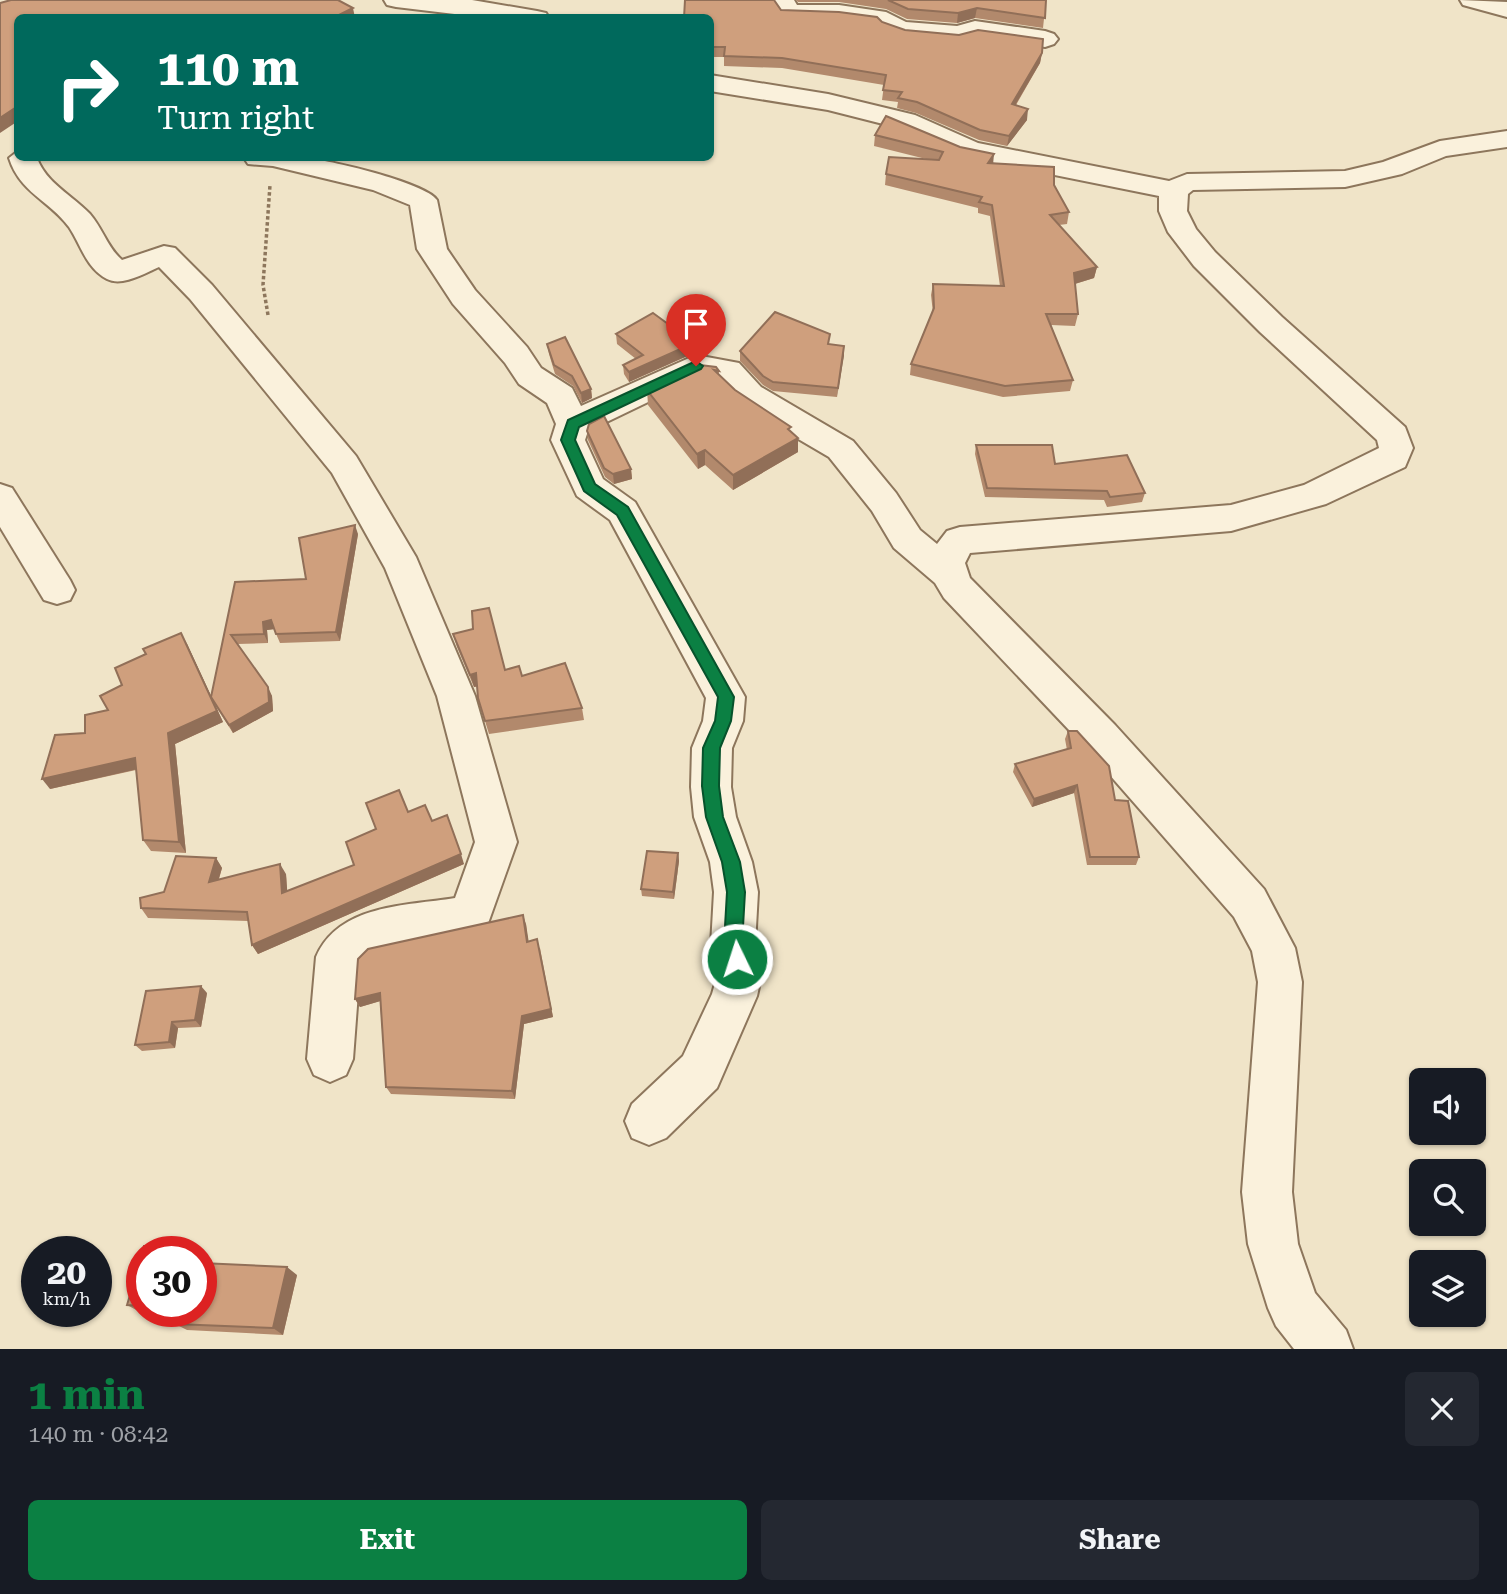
<!DOCTYPE html>
<html lang="en">
<head>
<meta charset="utf-8">
<style>
  body { margin:0; font-family:"Roboto Serif",serif; background:#242831; color:#f1f3f6; height:100vh; display:flex; flex-direction:column; font-size:26px; white-space:nowrap }
  * { box-sizing:border-box; margin:0 }
  p { font-size:23px; color:#9ea1a6 }
  .icon { flex:none; width:38px; height:38px; fill:none; stroke:currentColor; stroke-width:2; stroke-linecap:round; stroke-linejoin:round }
  .map { position:relative; height:1349px; overflow:hidden }
  .panel { display:flex; flex-direction:column; background:#171b24; flex:1 }
  .panel>* { flex:none }
  .guide { position:absolute; left:14px; top:14px; width:700px; height:147px; border-radius:10px; box-shadow:0 2px 5px #0004; background:#00695c; color:#fff; overflow:hidden }
  .fabs { position:absolute; left:1409px; top:1068px; display:grid; gap:14px }
  .fabs a { display:grid; place-items:center; width:77px; height:77px; border-radius:10px; background:#171b24; box-shadow:0 2px 5px #0004; font-size:35px }
  .speed { position:absolute; left:21px; top:1236px; display:flex; gap:14px; font-size:35px; font-weight:700; text-align:center }
  .speed>* { display:grid; place-content:center; width:91px; height:91px; border-radius:50%; background:#171b24; box-shadow:0 2px 5px #0004; line-height:1 }
  .speed small { font-size:18px; font-weight:400 }
  .speed .limit { border:10px solid #d22; background:#fff; color:#111 }
  .pin { position:absolute; display:grid; place-items:center; width:60px; height:60px; color:#fff; margin:-72px -30px; border-radius:50% 50% 50% 0; rotate:-45deg; box-shadow:0 0 7px #0007 }
  .pin .icon { rotate:45deg }
  .me { position:absolute; width:77px; margin:-38px; rotate:356deg; stroke-linejoin:round; filter:drop-shadow(0 0 5px #0008) }
  .turn { display:flex; align-items:center; gap:24px; height:147px; padding:0 28px; font-size:32px }
  .turn .icon { width:91px; height:91px; stroke-width:2.5 }
  .turn b { display:block; font-size:49px; line-height:60px }
  .round { display:grid; place-items:center; flex:none; width:74px; height:74px; border-radius:10px; background:#242831 }
  .summary { display:flex; align-items:center; justify-content:space-between; height:119px; padding:0 28px }
  h1 { font-size:42px; font-weight:700; line-height:52px; color:#0b8043 }
  .cta { display:flex; gap:14px; margin-top:auto; padding:14px 28px }
  .cta a { flex:1; height:80px; border-radius:10px; background:#0b8043; color:#fff; font-size:28px; font-weight:700; line-height:80px; text-align:center }
  .cta a+a { background:#242831; color:#f1f3f6 }
  .map>svg:first-child { display:block }
  .lines { fill:none; stroke-linecap:round; stroke-linejoin:round }
  .minor-casing { stroke:#8d765c; stroke-width:4 }
  .path { stroke:#8d765c; stroke-width:3.5; stroke-dasharray:3.5 2.5; stroke-linecap:butt }
  .minor { fill:#faf1dc; fill-rule:evenodd }
  .wall { fill:#b2896c }
  .shaded-wall { fill:#916f58 }
  .building { fill:#cf9f7d; stroke:#916f58; stroke-width:2 }
  .route { fill:#0b8043; stroke:#07532c; stroke-width:2 }
</style>
</head>
<body>
<div class="map">
<svg width="1507" height="1349" viewBox="0 0 1507 1349">
  <rect width="100%" height="100%" fill="#f0e4c8"/>
  <g class="lines">
    <defs>
      <g id="minor">
        <polygon points="384,0 472,0 537,11 546,13 549,18 488,18 396,7 387,5"/>
        <polygon points="769,0 794,0 797,5 839,5 886,12 906,22 957,26 975,21 1045,31 1054,34 1058,39 1054,44 1045,47 976,37 958,42 904,37 882,30 878,25 839,19 781,17"/>
        <polygon points="1460,0 1507,2 1507,17 1463,5"/>
        <path d="M710,75L828,94L915,115L978,143L1169,181L1187,174L1345,171L1383,162L1440,141L1507,131V147L1446,156L1402,174L1345,187L1193,190L1188,194L1187,211L1196,229L1215,252L1282,317L1405,427L1413,448L1405,467L1326,504L1231,531L970,553L965,563L970,578L1115,725L1264,889L1295,948L1302,982L1292,1192L1298,1244L1315,1293L1346,1330L1353,1349H1294L1276,1326L1268,1308L1248,1244L1242,1192L1258,982L1252,951L1234,917L1087,749L944,598L935,583L894,548L872,511L829,457L737,403L718,380L700,377L588,431L585,440L603,479L635,502L745,697L743,721L732,748L731,787L736,817L752,862L758,892L755,945L762,973L757,996L717,1088L666,1138L649,1145L632,1138L625,1121L632,1104L683,1056L712,994L718,973L711,945L714,892L710,862L694,817L691,787L692,748L703,721L706,698L610,520L577,496L551,440L556,424L547,403L519,384L505,363L453,304L417,249L410,205L373,190L273,166L248,164L244,158C264,158 285,156 304,158C327,159 426,183 437,200L447,249L475,290L527,347L541,368L572,388L581,406L696,355L739,363L761,387L853,441L896,493L920,530L937,544L947,531L960,527L1231,505L1304,485L1379,448L1377,440L1260,332L1194,266L1168,232L1159,211V196L960,156L895,127L828,110L710,91Z"/>
        <path d="M18,151V158H37C46,183 72,195 90,214C103,229 107,247 122,260L164,246L175,248L212,285L356,456L416,557L475,696L517,842L486,929L471,935L376,951L360,966L353,1059L346,1075L330,1082L314,1075L307,1059L316,957C339,904 406,906 455,898L475,842L437,696L385,568L332,473L190,299L159,267C145,273 122,287 107,279C86,268 81,245 69,227C49,200 20,193 9,158Z"/>
        <polygon points="0,484 12,488 70,580 75,590 70,600 57,604 44,600 0,527"/>
      </g>
    </defs>
    <!-- minor casing -->
    <use href="#minor" class="minor-casing"/>
    <!-- path -->
    <polyline class="path" points="268,315 263,285 270,185"/>
    <!-- minor -->
    <use href="#minor" class="minor"/>
  </g>
  <!-- wall -->
  <g class="wall">
    <polygon points="796,0 1046,0 1043,28 975,18 957,23 907,19 886,9 839,2 798,2"/>
    <polygon points="781,10 882,22 905,30 1042,53 1040,63 1016,105 1027,120 1007,146 979,140 916,113 897,108 898,102 882,100 884,85 782,68 724,66 724,57 710,57 710,18"/>
    <polygon points="875,135 993,163 1054,185 1069,212 1067,224 1059,225 1097,267 1094,278 1075,284 1078,314 1075,326 1051,325 1073,380 1070,391 1003,397 910,375 911,364 933,313 931,295 933,284 1000,286 990,216 978,213 978,208 885,185 886,174 926,159 874,146"/>
    <polygon points="616,334 694,343 694,353 629,382 624,374 623,365 636,359 617,344"/>
    <polygon points="547,344 591,389 592,398 582,403 573,386 555,374 549,354"/>
    <polygon points="830,345 844,346 837,397 773,391 763,385 740,361 740,351"/>
    <polygon points="716,367 719,371 719,375 735,390 790,431 798,452 733,490 705,465 698,469 648,405 647,390"/>
    <polygon points="587,431 631,469 632,479 614,484 605,477 588,440"/>
    <polygon points="976,445 1055,464 1145,493 1142,502 1107,507 1104,500 985,497 975,454"/>
    <polygon points="358,534 340,641 280,643 274,629 267,630 268,643 237,644 272,696 273,711 233,733 215,705 223,722 175,744 186,853 151,851 143,840 136,770 50,789 85,733 108,710 122,685 187,644 211,696 235,582 306,579"/>
    <polygon points="453,634 505,670 522,676 582,708 584,720 489,734 478,698 477,686 474,687 457,647"/>
    <polygon points="1068,731 1115,800 1139,857 1136,865 1087,865 1074,793 1032,807 1013,772 1015,764 1067,750 1065,739"/>
    <polygon points="408,812 432,821 464,864 258,954 252,945 248,921 148,918 141,908 216,858 222,868 219,879 286,874 287,891 354,865"/>
    <polygon points="678,853 679,861 674,899 642,896 641,889"/>
    <polygon points="526,924 528,942 540,948 553,1017 524,1024 515,1099 391,1094 386,1087 380,1001 360,1007 355,999"/>
    <polygon points="207,993 201,1027 178,1028 175,1048 142,1051 135,1045"/>
    <polygon points="142,1255 142,1311 201,1311 297,1275 283,1335 187,1330 175,1324 178,1314 140,1312 127,1305"/>
  </g>
  <!-- shaded-wall -->
  <g class="shaded-wall">
    <polygon points="353,8 355,18 333,18"/>
    <polygon points="977,8 975,18 957,23 958,13"/>
    <polygon points="1042,53 1040,63 1010,114 1012,104"/>
    <polygon points="18,106 18,121 0,133 0,118"/>
    <polygon points="1028,109 1027,120 1007,146 1009,136"/>
    <polygon points="994,154 993,165 988,163"/>
    <polygon points="1097,267 1094,278 1071,285 1074,273"/>
    <polygon points="694,343 694,353 629,382 629,372"/>
    <polygon points="844,346 844,356 837,397 838,388"/>
    <polygon points="591,389 592,398 582,403 581,393"/>
    <polygon points="798,438 798,452 733,490 733,475"/>
    <polygon points="705,450 705,465 698,469 697,454"/>
    <polygon points="631,469 632,479 614,484 613,474"/>
    <polygon points="355,525 358,534 340,641 336,632"/>
    <polygon points="271,620 275,629 267,630 268,643 264,634 263,622"/>
    <polygon points="181,633 187,644 223,722 175,744 186,853 179,842 168,733"/>
    <polygon points="476,673 480,686 474,687 470,675"/>
    <polygon points="268,687 272,696 273,711 233,733 229,725"/>
    <polygon points="135,758 142,768 50,789 42,779"/>
    <polygon points="1077,785 1074,793 1032,807 1034,799"/>
    <polygon points="678,853 679,861 674,899 673,892"/>
    <polygon points="461,854 464,864 258,954 252,945"/>
    <polygon points="216,858 222,868 215,891 209,882"/>
    <polygon points="280,864 286,874 288,902 282,893"/>
    <polygon points="523,915 526,924 530,950 527,942"/>
    <polygon points="537,939 553,1017 524,1024 515,1099 512,1091 522,1016"/>
    <polygon points="201,986 207,993 201,1027 195,1020"/>
    <polygon points="380,993 384,1000 360,1007 355,999"/>
    <polygon points="172,1022 178,1028 175,1048 169,1042"/>
    <polygon points="287,1267 297,1275 283,1335 273,1328"/>
  </g>
  <!-- building -->
  <g class="building">
    <polygon points="11,0 338,0 353,8 333,18 18,18 18,106 0,118 0,3"/>
    <polygon points="685,0 774,0 781,10 839,12 877,17 882,22 905,30 959,35 978,30 1043,39 1042,53 1012,104 1028,109 1009,136 980,130 917,102 898,98 902,92 883,90 886,75 782,58 724,56 725,47 710,47 710,18 684,18"/>
    <polygon points="888,0 1046,0 1045,18 977,8 958,13 908,9"/>
    <polygon points="886,116 960,147 994,154 988,163 1054,167 1054,185 1069,212 1050,215 1097,267 1074,273 1078,314 1046,314 1073,380 1005,386 911,364 934,308 933,284 1004,286 992,205 979,202 982,197 886,174 889,157 939,160 943,152 875,135"/>
    <polygon points="775,312 830,334 828,344 844,346 838,388 773,382 763,376 740,351"/>
    <polygon points="653,313 694,343 629,372 623,365 643,355 616,334"/>
    <polygon points="565,337 591,389 581,393 572,376 554,365 547,344"/>
    <polygon points="700,365 716,367 719,371 714,370 735,390 791,427 788,429 798,438 733,475 705,450 697,454 647,390"/>
    <polygon points="604,416 631,469 613,474 604,468 587,431 589,424"/>
    <polygon points="976,445 1052,445 1055,464 1127,455 1145,493 1110,497 1107,491 987,488"/>
    <polygon points="355,525 336,632 276,634 271,620 263,622 264,634 231,635 268,687 269,702 229,725 211,697 235,582 306,579 299,538"/>
    <polygon points="489,608 505,670 519,666 522,676 565,663 582,708 485,721 478,698 476,673 470,675 453,634 473,629 472,611"/>
    <polygon points="181,633 217,711 168,733 179,842 143,840 135,758 42,779 55,735 85,733 85,715 108,710 100,696 122,685 115,668 146,654 143,649"/>
    <polygon points="1068,731 1077,731 1109,766 1115,800 1128,801 1139,857 1090,857 1077,785 1034,799 1015,764 1071,748"/>
    <polygon points="399,790 408,812 425,805 432,821 447,815 461,854 252,945 247,912 141,908 140,898 164,892 176,856 216,858 209,882 280,864 282,893 354,865 346,842 376,829 366,803"/>
    <polygon points="647,851 678,853 673,892 641,889"/>
    <polygon points="523,915 527,942 537,939 551,1009 522,1016 512,1091 386,1087 380,993 355,999 358,959 368,949"/>
    <polygon points="201,986 195,1020 172,1022 169,1042 135,1045 146,991"/>
    <polygon points="144,1246 179,1247 178,1251 143,1251"/>
    <polygon points="142,1255 142,1306 127,1305"/>
    <polygon points="201,1263 287,1267 273,1328 175,1324 179,1311 201,1311"/>
  </g>
  <!-- route -->
  <polygon class="route" points="696,361 703,366 701,369 579,427 575,440 595,484 628,507 734,697 731,721 720,748 719,786 723,817 740,862 745,892 742,944 746,959 743,965 737,967 730,965 724,944 727,892 722,862 706,817 702,786 703,748 715,721 718,697 617,515 584,491 561,440 568,420"/>
</svg>
<div class="fabs">
<a><svg class="icon" aria-label="sound" viewBox="0 0 24 24"><path d="M4 9h4l5-4v14l-5-4H4zM17 9q2 3 0 6"/></svg></a>
<a><svg class="icon" aria-label="search" viewBox="0 0 24 24"><circle cx="10" cy="10" r="6"/><path d="M15 15l6 6"/></svg></a>
<a><svg class="icon" aria-label="layers" viewBox="0 0 24 24"><path d="M12 4l9 5-9 5-9-5zM3 14l9 5 9-5"/></svg></a>
</div>
<div class="speed"><div>20<small>km/h</small></div><div class="limit">30</div></div>
<div class="pin" style="left:696px;top:366px;background:#d93025"><svg class="icon" aria-label="arrive" viewBox="0 0 24 24"><path d="M6 21V4h12l-3 4 3 4H6"/></svg></div>
<svg class="me" style="left:737px;top:959px" viewBox="-20 -20 40 40"><circle r="17" fill="#0b8043" stroke="#fff" stroke-width="3"/><path d="M0-11L8 9 0 5-8 9z" fill="#fff"/></svg>
<div class="guide">
<div class="turn"><svg class="icon" aria-label="right" viewBox="0 0 24 24"><path d="M7 20v-9h11M14 6l5 5-5 5"/></svg><div><b>110 m</b>Turn right</div></div>
</div>
</div>
<section class="panel">
<div class="summary"><div><h1>1 min</h1><p>140 m · 08:42</p></div><a class="round"><svg class="icon" aria-label="close" viewBox="0 0 24 24"><path d="M6 6l12 12M18 6L6 18"/></svg></a></div>
<div class="cta"><a>Exit</a><a>Share</a></div>
</section>
</body>
</html>
